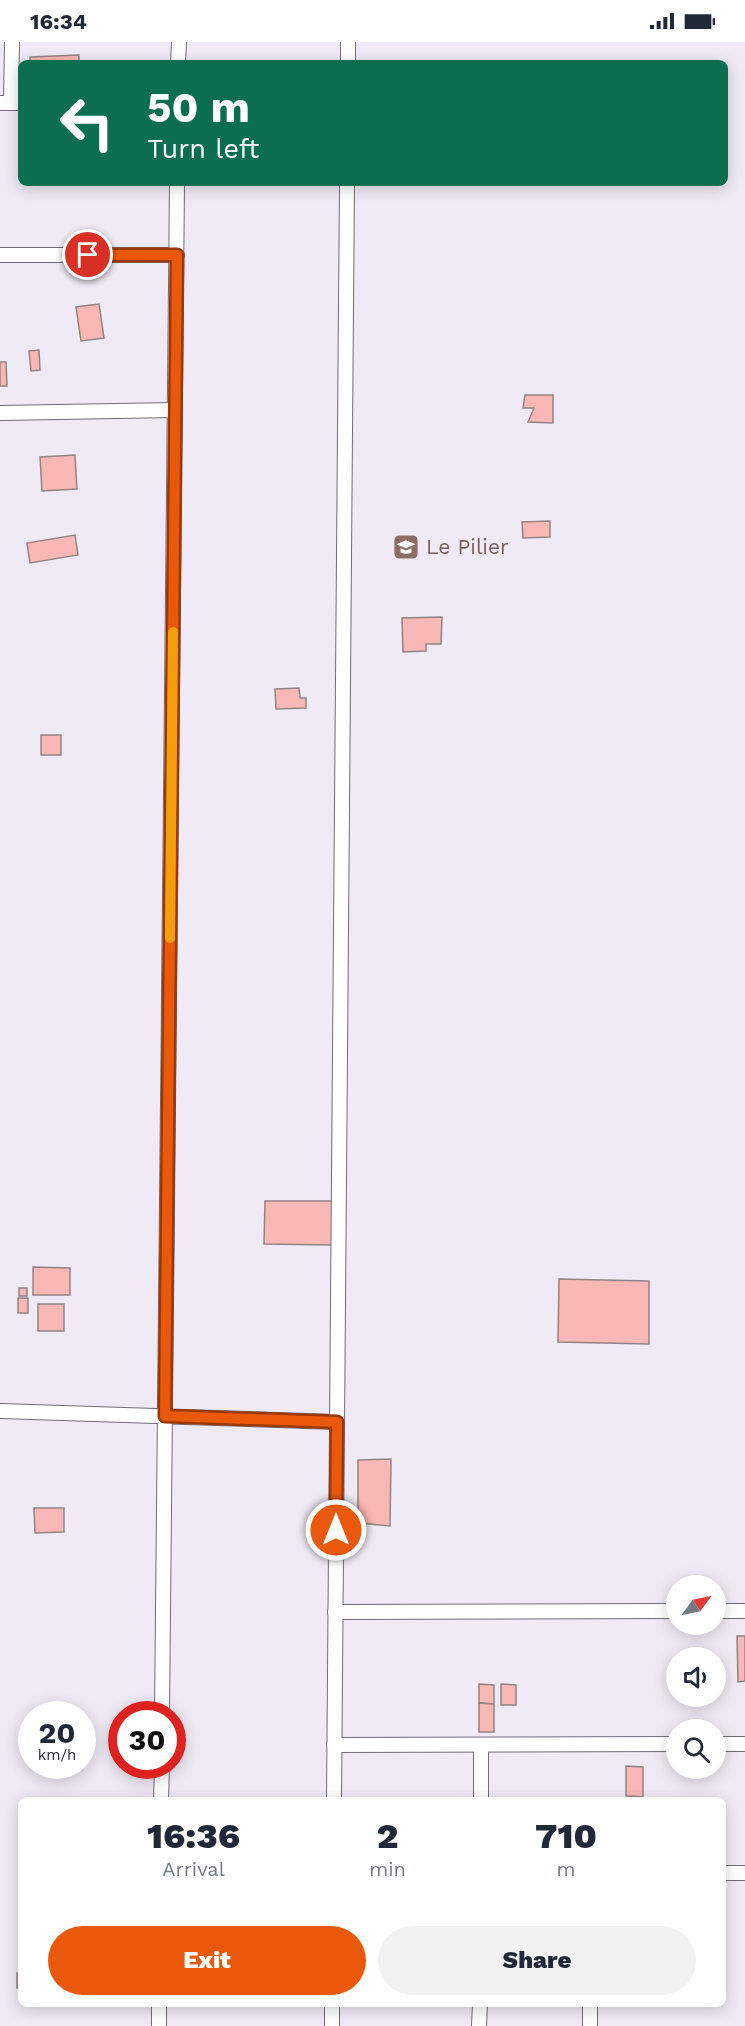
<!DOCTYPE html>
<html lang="en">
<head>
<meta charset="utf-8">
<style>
  body { margin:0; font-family:"Work Sans",sans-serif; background:#f2f2f3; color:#1f2937; height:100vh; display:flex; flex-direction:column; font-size:22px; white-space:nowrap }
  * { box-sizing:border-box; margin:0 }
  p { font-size:20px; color:#747a83 }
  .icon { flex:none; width:33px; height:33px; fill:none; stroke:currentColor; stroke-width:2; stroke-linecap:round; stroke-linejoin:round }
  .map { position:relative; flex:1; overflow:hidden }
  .drawer { position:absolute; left:18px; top:1755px; width:708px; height:210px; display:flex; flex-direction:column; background:#fff; border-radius:9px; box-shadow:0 3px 15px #0003 }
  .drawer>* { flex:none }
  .guide { position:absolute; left:18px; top:18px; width:710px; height:126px; border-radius:9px; box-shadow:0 3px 15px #0003; background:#0b6e4f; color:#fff; overflow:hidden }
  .needle { width:39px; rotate:57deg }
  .controls { position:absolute; left:666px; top:1533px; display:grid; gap:12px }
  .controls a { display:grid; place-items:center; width:60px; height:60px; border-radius:50%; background:#fff; box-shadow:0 3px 15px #0003; font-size:30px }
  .speed { position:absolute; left:18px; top:1659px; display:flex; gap:12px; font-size:30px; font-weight:700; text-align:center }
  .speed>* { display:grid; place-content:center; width:78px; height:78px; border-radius:50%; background:#fff; box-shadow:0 3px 15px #0003; line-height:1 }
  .speed small { font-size:15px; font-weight:400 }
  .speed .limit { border:9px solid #d22; background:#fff; color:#111 }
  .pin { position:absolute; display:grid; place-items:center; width:51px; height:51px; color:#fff; margin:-26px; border:3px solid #fff; border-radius:50%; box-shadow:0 2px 6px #0007 }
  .me { position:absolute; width:66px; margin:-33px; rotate:0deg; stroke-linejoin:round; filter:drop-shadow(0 0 4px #0008) }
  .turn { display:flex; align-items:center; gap:21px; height:126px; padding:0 30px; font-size:27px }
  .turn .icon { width:78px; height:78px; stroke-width:2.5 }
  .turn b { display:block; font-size:42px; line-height:51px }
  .eta { display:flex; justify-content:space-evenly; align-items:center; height:102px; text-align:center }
  .eta b { font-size:36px; font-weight:800; line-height:42px }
  .button { display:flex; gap:12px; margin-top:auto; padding:12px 30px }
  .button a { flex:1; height:69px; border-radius:36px; background:#ea580c; color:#fff; font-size:24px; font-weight:800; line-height:69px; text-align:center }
  .button a+a { background:#f2f2f3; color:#1f2937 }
  .status { display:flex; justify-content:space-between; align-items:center; height:42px; padding:0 30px; background:#fff; direction:ltr }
  .status svg { height:16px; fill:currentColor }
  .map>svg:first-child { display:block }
  .building { fill:#f9b7b5; stroke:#918584; stroke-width:1.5 }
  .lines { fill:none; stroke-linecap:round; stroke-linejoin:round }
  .street-casing { stroke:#716d77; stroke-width:16 }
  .street { stroke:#fff; stroke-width:14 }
  .route-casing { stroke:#983908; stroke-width:15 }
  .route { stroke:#ea580c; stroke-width:10 }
  .slow { stroke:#f59e0b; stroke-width:10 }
  .labels { text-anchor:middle; stroke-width:6; stroke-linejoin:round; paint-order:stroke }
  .education-label { font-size:21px; fill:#785e54; stroke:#efeaf5; text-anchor:start }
</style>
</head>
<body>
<div class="status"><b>16:34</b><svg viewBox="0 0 49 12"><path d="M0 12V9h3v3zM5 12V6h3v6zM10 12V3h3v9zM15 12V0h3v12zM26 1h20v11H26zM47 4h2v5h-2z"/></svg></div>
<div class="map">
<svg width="745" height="1984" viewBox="0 0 745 1984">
  <rect width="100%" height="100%" fill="#efeaf5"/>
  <!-- building -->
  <g class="building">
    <polygon points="79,13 79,21 30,21 30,15"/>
    <polygon points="99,262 104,296 81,299 76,265"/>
    <polygon points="39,308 40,328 31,329 29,309"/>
    <polygon points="0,320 6,320 7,344 0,344"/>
    <polygon points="525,353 553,353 553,381 528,380 534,366 523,366"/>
    <polygon points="75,413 77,447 42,449 40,415"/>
    <polygon points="550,479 550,495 523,496 522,480"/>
    <polygon points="75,493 78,513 30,521 27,501"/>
    <polygon points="442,575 441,602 426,602 426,609 403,610 402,576"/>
    <polygon points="299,646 300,656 306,656 306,666 276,667 275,647"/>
    <rect x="41" y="693" width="20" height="20"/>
    <polygon points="265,1159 334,1159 333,1203 264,1202"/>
    <polygon points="33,1225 70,1226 70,1253 33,1253"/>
    <polygon points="559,1237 649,1239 649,1302 558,1300"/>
    <rect x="19" y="1246" width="8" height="8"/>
    <rect x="18" y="1256" width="10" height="15"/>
    <rect x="38" y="1262" width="26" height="27"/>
    <polygon points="391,1417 390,1484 358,1481 358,1418"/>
    <polygon points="34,1466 64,1466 64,1490 35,1491"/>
    <polygon points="737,1594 745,1594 745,1639 738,1640"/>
    <polygon points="479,1642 494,1643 494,1662 479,1661"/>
    <polygon points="501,1642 516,1643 516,1663 501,1663"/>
    <polygon points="479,1661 494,1662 494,1690 479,1690"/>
    <polygon points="626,1724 643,1725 643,1755 626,1754"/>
    <rect x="17" y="1931" width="4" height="15"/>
  </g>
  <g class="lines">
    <defs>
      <g id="street">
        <polyline points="178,21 179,0"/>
        <polyline points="348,21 348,0"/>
        <polyline points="0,61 21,61"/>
        <polyline points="11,61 12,0"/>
        <polyline points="0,213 177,213"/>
        <polyline points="0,371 175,368"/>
        <polyline points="0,1369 337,1380"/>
        <polyline points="716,1569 745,1569"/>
        <polyline points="335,1570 676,1569"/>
        <polyline points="162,1672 177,141"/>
        <polyline points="716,1702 745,1702"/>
        <polyline points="334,1703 676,1702"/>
        <polyline points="161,1758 162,1724"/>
        <polyline points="334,1758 347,141"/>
        <polyline points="481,1758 481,1703"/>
        <polyline points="723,1831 745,1831"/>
        <polyline points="159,1984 159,1962"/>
        <polyline points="332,1984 332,1962"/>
        <polyline points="479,1984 480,1962"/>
        <polyline points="590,1984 590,1962"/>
      </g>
    </defs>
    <!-- street casing -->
    <use href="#street" class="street-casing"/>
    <!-- street -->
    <use href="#street" class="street"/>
  </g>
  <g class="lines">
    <defs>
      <polyline id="route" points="88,213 177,213 165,1374 337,1380 336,1488"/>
    </defs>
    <!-- route casing -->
    <use href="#route" class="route-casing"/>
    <!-- route -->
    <use href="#route" class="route"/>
    <!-- slow -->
    <polyline class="slow" points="170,896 173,590"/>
  </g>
  <!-- icons -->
  <defs>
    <symbol id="school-square" viewBox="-11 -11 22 22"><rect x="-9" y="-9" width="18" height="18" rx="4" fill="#8d6e63" stroke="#efeaf5"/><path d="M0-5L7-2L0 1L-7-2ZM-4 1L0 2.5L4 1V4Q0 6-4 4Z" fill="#fff"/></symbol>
  </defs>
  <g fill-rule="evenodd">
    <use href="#school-square" x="391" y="490" width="30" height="30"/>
  </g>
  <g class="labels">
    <!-- education labels -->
    <g class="education-label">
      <text x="426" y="512">Le Pilier</text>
    </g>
  </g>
</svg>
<div class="controls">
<a><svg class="needle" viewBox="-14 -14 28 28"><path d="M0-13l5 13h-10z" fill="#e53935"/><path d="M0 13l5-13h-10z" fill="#747a83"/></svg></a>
<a><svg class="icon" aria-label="sound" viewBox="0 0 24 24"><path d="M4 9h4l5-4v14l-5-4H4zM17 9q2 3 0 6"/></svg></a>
<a><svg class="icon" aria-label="search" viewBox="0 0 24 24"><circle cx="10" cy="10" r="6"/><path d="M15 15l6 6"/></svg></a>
</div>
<div class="speed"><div>20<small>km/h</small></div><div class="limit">30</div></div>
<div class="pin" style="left:88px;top:213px;background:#d93025"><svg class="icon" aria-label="arrive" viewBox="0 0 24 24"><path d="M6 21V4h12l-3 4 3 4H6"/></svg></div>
<svg class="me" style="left:336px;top:1488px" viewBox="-20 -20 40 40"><circle r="17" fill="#ea580c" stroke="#fff" stroke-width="3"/><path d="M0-11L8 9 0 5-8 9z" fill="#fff"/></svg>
<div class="guide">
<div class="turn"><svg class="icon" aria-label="left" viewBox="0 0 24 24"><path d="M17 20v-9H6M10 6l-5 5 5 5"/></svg><div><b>50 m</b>Turn left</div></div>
</div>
<section class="drawer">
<div class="eta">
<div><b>16:36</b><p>Arrival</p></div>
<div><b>2</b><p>min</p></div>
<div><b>710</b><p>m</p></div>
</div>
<div class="button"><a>Exit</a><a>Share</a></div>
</section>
</div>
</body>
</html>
